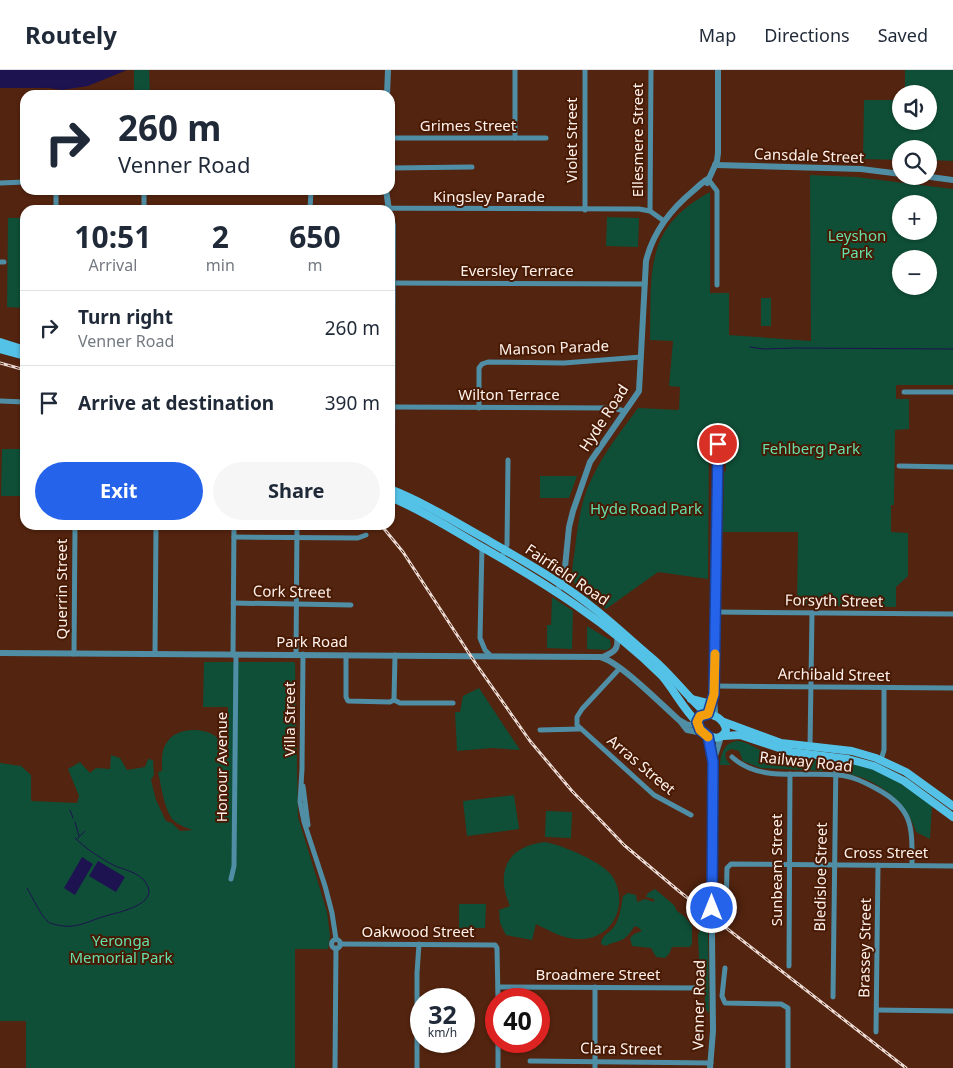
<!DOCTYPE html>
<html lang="en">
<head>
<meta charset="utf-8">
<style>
  body { margin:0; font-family:"Noto Sans",sans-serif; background:#f6f6f7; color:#1f2937; height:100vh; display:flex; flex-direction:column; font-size:19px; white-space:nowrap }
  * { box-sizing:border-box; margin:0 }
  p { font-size:16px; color:#747a83 }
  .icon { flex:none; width:28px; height:28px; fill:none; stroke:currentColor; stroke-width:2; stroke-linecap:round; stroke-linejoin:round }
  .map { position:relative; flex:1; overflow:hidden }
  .sheet { position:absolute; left:20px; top:135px; width:375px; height:325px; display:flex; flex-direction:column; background:#fff; border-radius:15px; box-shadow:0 1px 4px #0004 }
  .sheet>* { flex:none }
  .hud { position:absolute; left:20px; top:20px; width:375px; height:105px; border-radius:15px; box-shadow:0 1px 4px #0004; background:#fff; color:#1f2937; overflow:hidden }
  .tools { position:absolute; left:892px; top:15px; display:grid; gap:10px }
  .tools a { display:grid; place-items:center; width:45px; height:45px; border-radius:50%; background:#fff; box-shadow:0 1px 4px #0004; font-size:25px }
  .speed { position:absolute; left:410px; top:918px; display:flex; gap:10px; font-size:25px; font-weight:700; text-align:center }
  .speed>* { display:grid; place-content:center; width:65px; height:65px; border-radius:50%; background:#fff; box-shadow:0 1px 4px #0004; line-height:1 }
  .speed small { font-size:12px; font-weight:400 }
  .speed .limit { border:8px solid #d22; background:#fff; color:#111 }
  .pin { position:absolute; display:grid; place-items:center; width:42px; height:42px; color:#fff; margin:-21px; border:2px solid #fff; border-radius:50%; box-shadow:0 1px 5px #0007 }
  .me { position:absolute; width:55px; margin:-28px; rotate:0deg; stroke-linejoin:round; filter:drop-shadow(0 0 4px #0008) }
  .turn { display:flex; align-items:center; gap:18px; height:105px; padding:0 15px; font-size:22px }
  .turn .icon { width:65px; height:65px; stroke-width:2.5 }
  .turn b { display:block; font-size:35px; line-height:42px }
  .eta { display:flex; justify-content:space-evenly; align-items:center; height:85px; text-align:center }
  .eta b { font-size:30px; font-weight:700; line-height:35px }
  .primary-button { display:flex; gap:10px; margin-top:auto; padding:10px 15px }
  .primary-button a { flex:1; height:58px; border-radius:30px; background:#2563eb; color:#fff; font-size:20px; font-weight:700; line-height:58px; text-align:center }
  .primary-button a+a { background:#f6f6f7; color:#1f2937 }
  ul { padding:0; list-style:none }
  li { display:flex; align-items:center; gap:15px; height:75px; padding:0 15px; border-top:1px solid #e0e1e3 }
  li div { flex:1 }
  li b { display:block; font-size:19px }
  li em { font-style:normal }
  header { display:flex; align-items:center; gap:30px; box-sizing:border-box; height:70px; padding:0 25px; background:#fff; border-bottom:1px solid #e0e1e3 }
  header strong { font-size:24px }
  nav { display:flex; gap:28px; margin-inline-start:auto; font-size:18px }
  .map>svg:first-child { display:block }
  .green { fill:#0f4f37; fill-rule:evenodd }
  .water { fill:#1d1350 }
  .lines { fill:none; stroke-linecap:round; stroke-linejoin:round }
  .stream { stroke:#1d1350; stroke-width:1 }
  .minor { stroke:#4f8ea5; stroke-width:5 }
  .tertiary { stroke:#4f8ea5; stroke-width:6 }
  .secondary { stroke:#54c1e6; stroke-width:8 }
  .rail-casing { stroke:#eddcd6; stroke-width:3 }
  .rail { stroke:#481a04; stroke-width:1; stroke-dasharray:4; stroke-linecap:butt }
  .tertiary-bridge { stroke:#4f8ea5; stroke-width:6 }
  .route-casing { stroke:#184099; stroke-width:12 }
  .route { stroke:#2563eb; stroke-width:9 }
  .slow { stroke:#f59e0b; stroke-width:9 }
  .labels { text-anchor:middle; stroke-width:4; stroke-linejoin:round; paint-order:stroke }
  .street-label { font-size:15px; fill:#fef1ec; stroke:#481a04 }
  .park-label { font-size:15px; fill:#64dfac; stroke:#481a04 }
</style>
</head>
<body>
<header>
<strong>Routely</strong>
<nav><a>Map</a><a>Directions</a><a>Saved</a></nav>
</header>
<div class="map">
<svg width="953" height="998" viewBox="0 0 953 998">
  <rect width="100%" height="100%" fill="#53240f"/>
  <!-- green -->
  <g class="green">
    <polygon points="134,0 149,0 150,25 134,25"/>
    <polygon points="905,0 953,0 953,91 929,90 929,79 901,79 901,90 863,89 864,30 901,30 901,51 929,51 929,24 905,24"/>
    <path d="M810,105L856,107L953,119V315H896V329H909V359L895,360L894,435H891V462L908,463V506L896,517V537L797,535L798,462H723L724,403L726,400V376L728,366L709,360L708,509L658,502L606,539C596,532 578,523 574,512C570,502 574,489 575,478C578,454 581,429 592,408C604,382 622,360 638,338L679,340L680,317L669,316L673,271L650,270C652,203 642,159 710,122V223H729V265L811,271ZM901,134H929V161H901ZM901,189H929V216H901Z"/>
    <polygon points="607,147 639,148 638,177 606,176"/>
    <polygon points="8,148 25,148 25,238 7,237"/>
    <rect x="761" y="228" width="10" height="28"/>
    <polygon points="2,379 25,379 25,426 1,426"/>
    <polygon points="540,406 577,406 569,428 540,428"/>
    <polygon points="552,527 573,541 572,579 547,578 547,555 551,555"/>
    <polygon points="587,556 610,570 611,577 607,580 587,579"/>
    <path d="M204,592H294L295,594L298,747L327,842L330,866L328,879H295V998H26V951H0V693L21,696L31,705V731L77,733L79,726L68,699L80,692L90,703L96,698L110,699L111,685L120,688L127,700L145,697L148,689L153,690L154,705L151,710L156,730L166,751L172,753L180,761L193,760C187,758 177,755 172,749C164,738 161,715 158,702L162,701C162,691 161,679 168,671C177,658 202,657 215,666C221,671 224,679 228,685V637H203Z"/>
    <polygon points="479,618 520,680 492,678 457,681 455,642 460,642 463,626"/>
    <path d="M737,671C747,671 759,681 770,684C788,689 809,689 828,691L831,692V694L826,701L761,698L743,691L739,681L731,679L726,682C724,688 727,691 731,695H720C721,683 724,673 737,671Z"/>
    <path d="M844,691C878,696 905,716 932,735L930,769L916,762C908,735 888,719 863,708C855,705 847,704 840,700L839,696L840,692Z"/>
    <polygon points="514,725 519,759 467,766 463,731"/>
    <polygon points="546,741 572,742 571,768 545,767"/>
    <path d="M545,772C562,775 603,792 612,806C630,833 613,870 579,869C563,869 550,861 536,854L532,870L506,865L500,853L499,840L510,836C495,802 507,776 545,772Z"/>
    <path d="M655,819L674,835L677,841L685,847L692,856V874L690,877H672L669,884L665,888L656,887L651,878L632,876L630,868L634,864L642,861L639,858L635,856C632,859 630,864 626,867C621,872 612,872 606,876L601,874C601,866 608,864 613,858C620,849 621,837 623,826L628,823L636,825L637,832L645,829L654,832V829L646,827L648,823Z"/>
    <polygon points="459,834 486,834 485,858 459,858"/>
    <polygon points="700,860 708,863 709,943 705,939 705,926 700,913 698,865"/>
  </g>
  <!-- water -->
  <g class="water">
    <polygon points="0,0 127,0 88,16 62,20 49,18 0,18"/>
    <polygon points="82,787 93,794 75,825 64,818"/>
    <polygon points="98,791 125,807 116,822 89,806"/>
  </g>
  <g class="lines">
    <!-- stream -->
    <g class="stream">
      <polyline points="750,277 764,279 794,278 953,279"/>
      <polyline points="70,740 73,748"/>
      <polyline points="75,752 79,766"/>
      <polyline points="77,769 85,761"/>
      <path d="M27,818C32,826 42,849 50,853C55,855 66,857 73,856C82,855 93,850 102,847C115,843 161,835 146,813C139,802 124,800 113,795C99,787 86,779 75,768"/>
    </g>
    <!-- minor -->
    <g class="minor">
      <polyline points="390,68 546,68"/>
      <polyline points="515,68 515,0"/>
      <polyline points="390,98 472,97"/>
      <polyline points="708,109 717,121 717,215"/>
      <polyline points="0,113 25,112"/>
      <polyline points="56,120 56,140"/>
      <polyline points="144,120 144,140"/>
      <polyline points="310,138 639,139 650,141 664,151"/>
      <polyline points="310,140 311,120"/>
      <polyline points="585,140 585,0"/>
      <polyline points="650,141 651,0"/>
      <polyline points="0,192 4,192"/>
      <polyline points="390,213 645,214"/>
      <polyline points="904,322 953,322"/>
      <polyline points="0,331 25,332"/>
      <polyline points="393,337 612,338 625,341"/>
      <polyline points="479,338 479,298 482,294 488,292 564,293 641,287"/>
      <polyline points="899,396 953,397"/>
      <polyline points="234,467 358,468 366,465"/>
      <polyline points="482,476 480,568 485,580 490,585"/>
      <polyline points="502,487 507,475 508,390"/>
      <polyline points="233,533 351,535"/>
      <polyline points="715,542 953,544"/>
      <polyline points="74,584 75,455"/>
      <polyline points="155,584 156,455"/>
      <polyline points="296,584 297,455"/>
      <polyline points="303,584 302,699 300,732 304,752 325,816 332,843 336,869"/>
      <polyline points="233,585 234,455"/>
      <polyline points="346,585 346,627 348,631 390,632 394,630"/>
      <polyline points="620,598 582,639 577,647 577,655 654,725 691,745"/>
      <polyline points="714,616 953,618"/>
      <polyline points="394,630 400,633 453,633"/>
      <polyline points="394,630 395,585"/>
      <polyline points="716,647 714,624 718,374"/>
      <polyline points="540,660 579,659"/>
      <polyline points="810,676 812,543"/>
      <path d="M732,687C760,713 803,701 838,705C852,706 864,712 877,719C914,739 912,758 912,795"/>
      <polyline points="881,690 884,680 884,618"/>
      <polyline points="303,716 308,755"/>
      <polyline points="231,809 234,796 236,585"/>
      <polyline points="726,842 727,798 731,794 953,796"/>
      <circle cx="336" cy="874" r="4.5"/>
      <polyline points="340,874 495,875 497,878 498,929"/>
      <polyline points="789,896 790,704"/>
      <polyline points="725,898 722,926 725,933 781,934 788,938 788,998"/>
      <polyline points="498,917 698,918"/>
      <polyline points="833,927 836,687"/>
      <polyline points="877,940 953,941"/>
      <polyline points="876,962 878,795"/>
      <polyline points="498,971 498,998"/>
      <polyline points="530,991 711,993"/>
      <polyline points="335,998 336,878"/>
      <polyline points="417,998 417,903 419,874"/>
      <polyline points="595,998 595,917"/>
    </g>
    <!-- tertiary -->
    <g class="tertiary">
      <polyline points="387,25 388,0"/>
      <polyline points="715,95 861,99 901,104"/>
      <polyline points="923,106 953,110"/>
      <polyline points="707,113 717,91 718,83 718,0"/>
      <polyline points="386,120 389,140"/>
      <polyline points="390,144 393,155 392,405 390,414"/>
      <path d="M557,522L564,507L569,457L573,441L590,392L639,321L646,191C653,162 670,140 693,121C698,117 702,112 708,109"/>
      <path d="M0,583L600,587C619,591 663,636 680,651L687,660L703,663"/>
      <path d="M603,587C614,582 619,580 617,566"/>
      <polyline points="681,651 688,655 698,654"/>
      <polyline points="708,666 713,692 712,838"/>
      <polyline points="713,692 721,667"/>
      <polyline points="710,998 713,961 712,864"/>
    </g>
    <!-- secondary -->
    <g class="secondary">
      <polyline points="0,272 25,280"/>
      <polyline points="0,279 25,286"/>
      <path d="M390,419C425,433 452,450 484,468C522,490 562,512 596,540C615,555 634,573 653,589C673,606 687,627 706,643"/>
      <path d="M390,427C422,440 451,459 480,476C545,513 609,553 662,606C674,620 684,640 697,652"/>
      <polyline points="691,629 707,633 711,632"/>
      <path d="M703,644C714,643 724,649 726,660C721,673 709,667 700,660L697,652Z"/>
      <polyline points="724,652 781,673 852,681 876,688 906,702 953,736"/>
      <polyline points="724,666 740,665 791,682 848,689 874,696 904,711 953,747"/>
    </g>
    <defs>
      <g id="rail">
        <polyline points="0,293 25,300"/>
        <polyline points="381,455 403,482 476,594 530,671 572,721 605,755 624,775 680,822 906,998"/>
      </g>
    </defs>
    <!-- rail casing -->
    <use href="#rail" class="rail-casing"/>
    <!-- rail -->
    <use href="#rail" class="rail"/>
    <!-- tertiary-bridge -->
    <polyline class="tertiary-bridge" points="712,838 712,864"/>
  </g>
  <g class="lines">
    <defs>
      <polyline id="route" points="712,838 713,692 708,666 700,660 697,652 700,646 708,644 714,624 718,374"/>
    </defs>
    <!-- route casing -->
    <use href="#route" class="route-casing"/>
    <!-- route -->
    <use href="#route" class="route"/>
    <!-- slow -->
    <polyline class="slow" points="708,667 700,660 697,652 700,646 708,644 714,624 715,584"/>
  </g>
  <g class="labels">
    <!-- street labels -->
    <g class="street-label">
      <text x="468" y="61">Grimes Street</text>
      <text transform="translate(572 70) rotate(-90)" y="5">Violet Street</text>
      <text transform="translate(638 70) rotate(-90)" y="5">Ellesmere Street</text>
      <text transform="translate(809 86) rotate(2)" y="5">Cansdale Street</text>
      <text x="489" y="132">Kingsley Parade</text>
      <text x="517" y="206">Eversley Terrace</text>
      <text transform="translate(554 278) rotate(-2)" y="5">Manson Parade</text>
      <text x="509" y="330">Wilton Terrace</text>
      <text transform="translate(604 348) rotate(-57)" y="5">Hyde Road</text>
      <text transform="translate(567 505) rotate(34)" y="5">Fairfield Road</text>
      <text transform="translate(62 519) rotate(-90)" y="5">Querrin Street</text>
      <text transform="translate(292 522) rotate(1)" y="5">Cork Street</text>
      <text transform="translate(834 531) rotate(1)" y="5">Forsyth Street</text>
      <text x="312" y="577">Park Road</text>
      <text transform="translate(834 605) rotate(1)" y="5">Archibald Street</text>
      <text transform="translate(290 649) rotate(-90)" y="5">Villa Street</text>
      <text transform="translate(806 692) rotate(6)" y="5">Railway Road</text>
      <text transform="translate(641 695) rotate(40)" y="5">Arras Street</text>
      <text transform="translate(222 697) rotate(-90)" y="5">Honour Avenue</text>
      <text x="886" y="788">Cross Street</text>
      <text transform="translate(777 800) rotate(-90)" y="5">Sunbeam Street</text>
      <text transform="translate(821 807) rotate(-89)" y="5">Bledisloe Street</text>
      <text x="418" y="867">Oakwood Street</text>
      <text transform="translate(865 878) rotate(-89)" y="5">Brassey Street</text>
      <text x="598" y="910">Broadmere Street</text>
      <text transform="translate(699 935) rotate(-89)" y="5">Venner Road</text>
      <text transform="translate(621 979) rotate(1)" y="5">Clara Street</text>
    </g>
    <!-- park labels -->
    <g class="park-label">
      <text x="857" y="171">Leyshon<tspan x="857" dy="17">Park</tspan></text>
      <text x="811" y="384">Fehlberg Park</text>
      <text x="646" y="444">Hyde Road Park</text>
      <text x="121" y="876">Yeronga<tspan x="121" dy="17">Memorial Park</tspan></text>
    </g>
  </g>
</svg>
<div class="tools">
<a><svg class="icon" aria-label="sound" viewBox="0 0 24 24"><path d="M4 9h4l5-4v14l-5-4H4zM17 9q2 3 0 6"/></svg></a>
<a><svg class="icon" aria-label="search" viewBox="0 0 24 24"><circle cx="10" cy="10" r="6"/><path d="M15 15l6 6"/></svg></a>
<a>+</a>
<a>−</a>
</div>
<div class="speed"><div>32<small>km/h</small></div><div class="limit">40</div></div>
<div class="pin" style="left:718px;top:374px;background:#d93025"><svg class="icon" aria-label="arrive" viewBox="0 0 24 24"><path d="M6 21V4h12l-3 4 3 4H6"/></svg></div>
<svg class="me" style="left:712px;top:838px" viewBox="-20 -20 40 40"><circle r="17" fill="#2563eb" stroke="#fff" stroke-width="3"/><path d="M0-11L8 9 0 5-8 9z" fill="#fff"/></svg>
<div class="hud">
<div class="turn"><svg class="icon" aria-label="right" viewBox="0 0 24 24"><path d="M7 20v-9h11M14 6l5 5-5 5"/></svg><div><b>260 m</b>Venner Road</div></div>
</div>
<section class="sheet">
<div class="eta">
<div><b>10:51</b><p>Arrival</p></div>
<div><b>2</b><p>min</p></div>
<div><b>650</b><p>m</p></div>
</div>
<ul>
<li><svg class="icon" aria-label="right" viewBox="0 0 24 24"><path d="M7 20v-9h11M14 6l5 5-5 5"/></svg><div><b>Turn right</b><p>Venner Road</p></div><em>260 m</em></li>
<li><svg class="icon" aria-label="arrive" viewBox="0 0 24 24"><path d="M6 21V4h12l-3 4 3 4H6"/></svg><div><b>Arrive at destination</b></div><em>390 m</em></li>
</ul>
<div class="primary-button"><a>Exit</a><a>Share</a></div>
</section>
</div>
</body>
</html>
